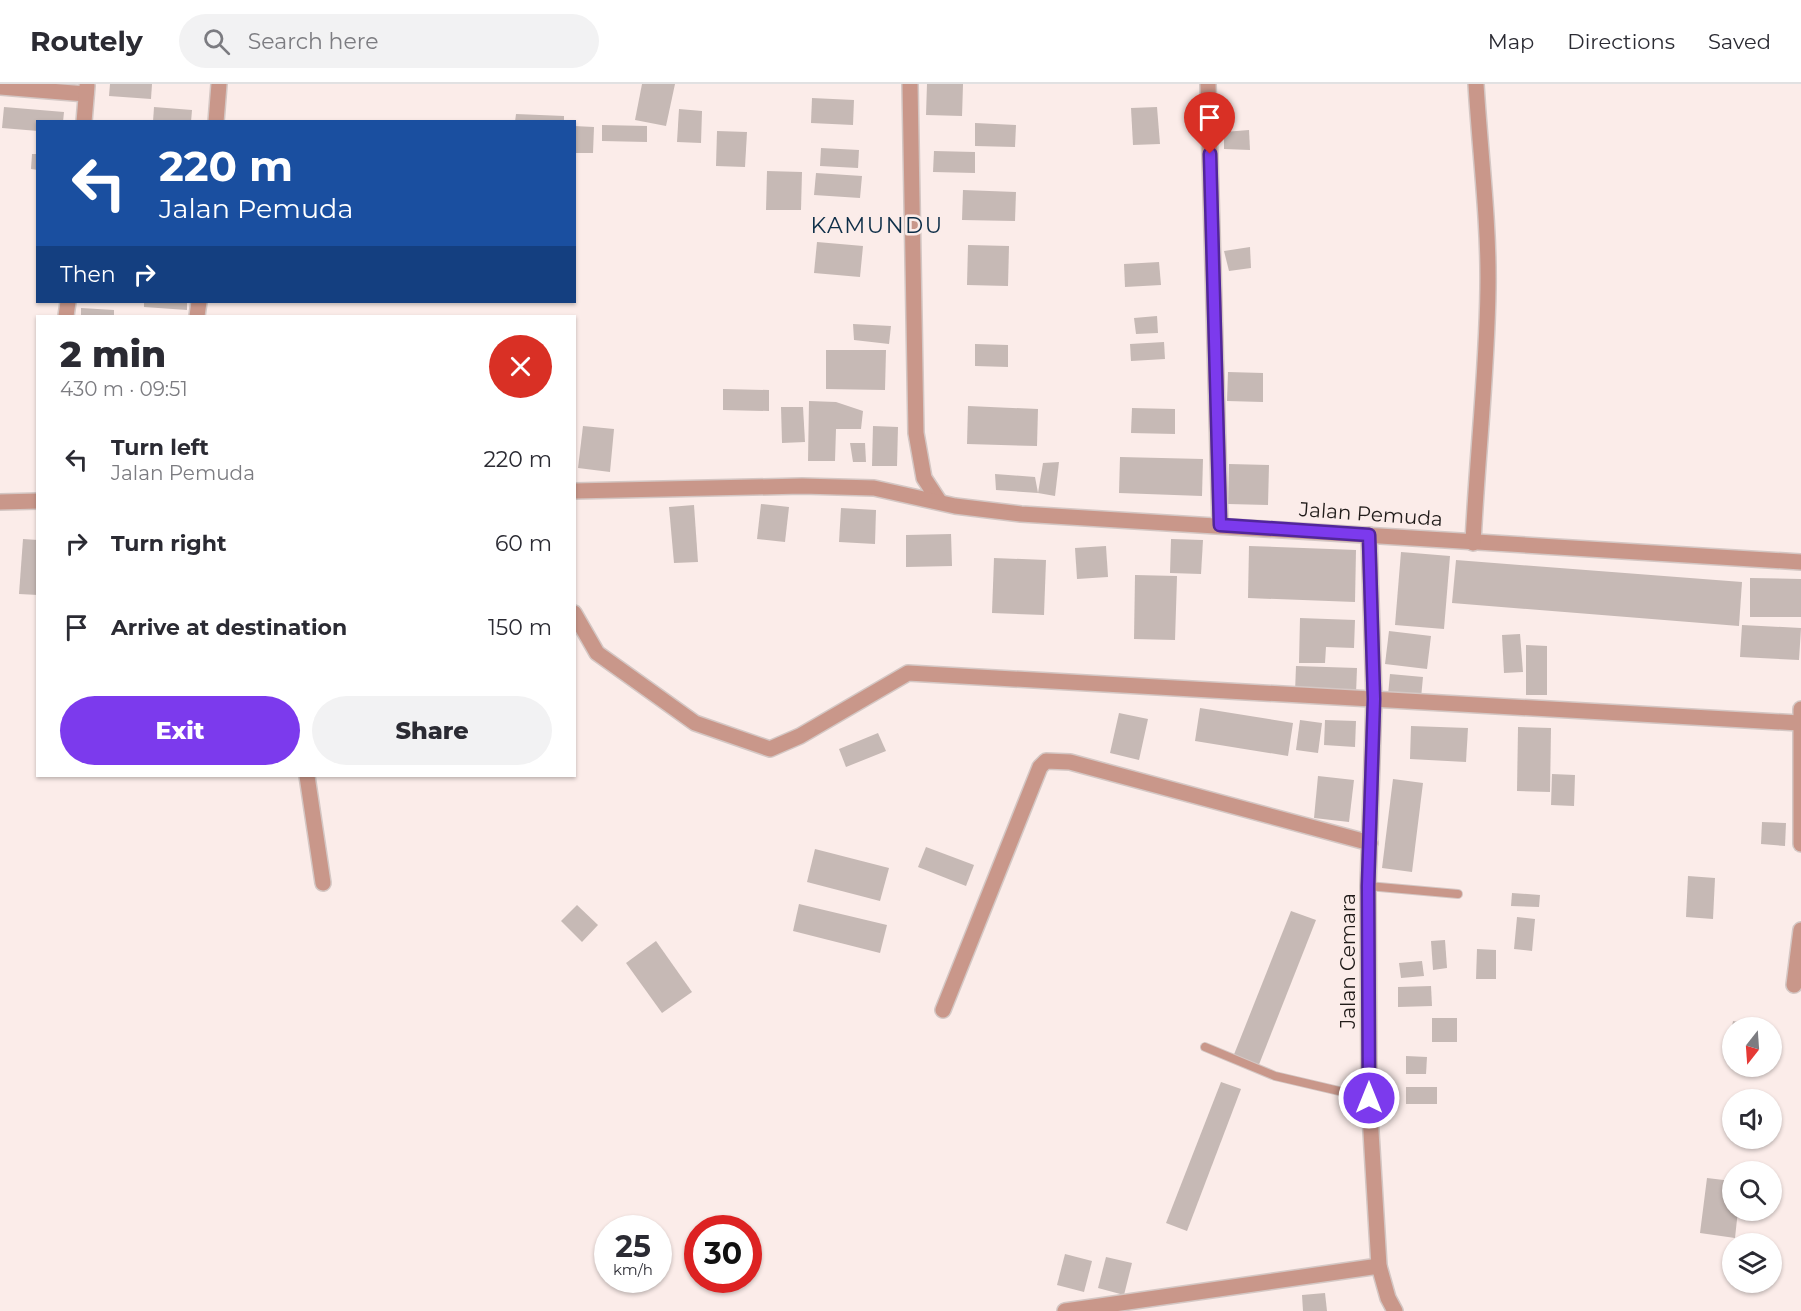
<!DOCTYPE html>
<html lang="en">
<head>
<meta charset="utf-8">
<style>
  body { margin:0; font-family:Montserrat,sans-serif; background:#f2f2f3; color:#2b2b33; height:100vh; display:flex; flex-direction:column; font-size:22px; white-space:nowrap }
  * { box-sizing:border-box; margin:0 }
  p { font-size:20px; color:#7c7c81 }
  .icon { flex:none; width:33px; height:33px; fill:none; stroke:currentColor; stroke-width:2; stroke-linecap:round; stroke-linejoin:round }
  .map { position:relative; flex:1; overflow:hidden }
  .sheet { position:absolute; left:36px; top:231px; width:540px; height:462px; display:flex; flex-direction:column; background:#fff; border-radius:0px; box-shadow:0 2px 4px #0004 }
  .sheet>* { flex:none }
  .banner { position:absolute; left:36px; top:36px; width:540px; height:183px; border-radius:0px; box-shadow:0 2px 4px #0004; background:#1a4fa0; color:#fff; overflow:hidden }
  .needle { width:39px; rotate:197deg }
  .fabs { position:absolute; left:1722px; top:933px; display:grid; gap:12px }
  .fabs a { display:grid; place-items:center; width:60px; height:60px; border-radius:50%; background:#fff; box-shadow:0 2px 4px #0004; font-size:30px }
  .speed { position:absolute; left:594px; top:1131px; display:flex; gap:12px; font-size:30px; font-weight:700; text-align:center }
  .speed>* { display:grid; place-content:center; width:78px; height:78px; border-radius:50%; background:#fff; box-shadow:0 2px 4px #0004; line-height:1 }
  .speed small { font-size:15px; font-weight:400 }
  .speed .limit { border:9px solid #d22; background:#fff; color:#111 }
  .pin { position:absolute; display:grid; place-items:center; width:51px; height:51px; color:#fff; margin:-62px -26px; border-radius:50% 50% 50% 0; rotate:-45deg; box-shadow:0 0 6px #0007 }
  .pin .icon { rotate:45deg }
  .me { position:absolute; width:66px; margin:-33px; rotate:0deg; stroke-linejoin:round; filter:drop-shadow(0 0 4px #0008) }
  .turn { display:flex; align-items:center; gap:21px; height:126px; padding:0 24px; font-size:27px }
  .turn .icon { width:78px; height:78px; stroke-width:2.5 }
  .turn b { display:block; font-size:42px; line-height:51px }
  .then { display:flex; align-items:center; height:57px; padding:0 24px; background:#0003; gap:12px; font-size:22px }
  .round { display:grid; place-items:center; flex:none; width:63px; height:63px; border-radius:32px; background:#f2f2f3 }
  .summary { display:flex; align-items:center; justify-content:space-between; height:102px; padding:0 24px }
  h1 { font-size:36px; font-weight:800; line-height:45px }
  .action { display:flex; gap:12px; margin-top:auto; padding:12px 24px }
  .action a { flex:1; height:69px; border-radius:36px; background:#7c3aed; color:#fff; font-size:24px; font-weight:800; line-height:69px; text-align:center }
  .action a+a { background:#f2f2f3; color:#2b2b33 }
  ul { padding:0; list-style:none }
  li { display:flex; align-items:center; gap:18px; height:84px; padding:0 24px }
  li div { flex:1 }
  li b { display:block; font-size:22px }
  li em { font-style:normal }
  header { display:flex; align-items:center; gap:36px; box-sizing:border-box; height:84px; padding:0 30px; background:#fff; border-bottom:2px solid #e1e1e2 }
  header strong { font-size:28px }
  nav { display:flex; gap:33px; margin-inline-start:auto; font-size:21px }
  .search { width:420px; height:54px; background:#f2f2f3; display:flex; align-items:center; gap:15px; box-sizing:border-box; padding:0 21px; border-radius:33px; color:#7c7c81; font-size:22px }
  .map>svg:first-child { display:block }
  .building { fill:#c6b9b5 }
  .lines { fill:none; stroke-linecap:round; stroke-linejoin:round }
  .service-casing { stroke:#d4c7c4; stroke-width:10 }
  .minor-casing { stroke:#d4c7c4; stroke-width:18 }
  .service { stroke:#c9978a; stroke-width:8 }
  .minor { stroke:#c9978a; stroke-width:15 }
  .route-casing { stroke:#51269a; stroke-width:15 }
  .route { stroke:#7c3aed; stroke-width:10 }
  .labels { text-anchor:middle; stroke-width:5; stroke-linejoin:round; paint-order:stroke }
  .street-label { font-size:20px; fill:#211c1a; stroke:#fbece9 }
  .quarter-label { font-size:22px; letter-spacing:1.5px; fill:#0c2d47; stroke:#fbece9 }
</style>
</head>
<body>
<header>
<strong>Routely</strong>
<div class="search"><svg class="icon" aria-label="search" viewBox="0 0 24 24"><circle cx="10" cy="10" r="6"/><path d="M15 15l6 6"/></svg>Search here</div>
<nav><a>Map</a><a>Directions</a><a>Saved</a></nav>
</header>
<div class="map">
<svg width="1801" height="1227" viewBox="0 0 1801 1227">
  <rect width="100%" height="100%" fill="#fbece9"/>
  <!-- building -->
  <g class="building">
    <polygon points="110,0 152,0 151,15 109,12"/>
    <polygon points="642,0 675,0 666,42 635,36"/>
    <polygon points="927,0 963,0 962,32 926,31"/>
    <polygon points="812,14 854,16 853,41 811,39"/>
    <polygon points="4,23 64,28 63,38 38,38 38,47 2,44"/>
    <polygon points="154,23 192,26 191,38 153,38"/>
    <polygon points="1157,23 1160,60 1133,61 1131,24"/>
    <polygon points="679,25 702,27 701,59 677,58"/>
    <polygon points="516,30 564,32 564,38 515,38"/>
    <polygon points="975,39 1016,41 1015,63 975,62"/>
    <polygon points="602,41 647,42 647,58 602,57"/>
    <polygon points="574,42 594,43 593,69 574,69"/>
    <polygon points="1249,46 1250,66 1224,65 1224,48"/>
    <polygon points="717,47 747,48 745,83 716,82"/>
    <polygon points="821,64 859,66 858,84 820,82"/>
    <polygon points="934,67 975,68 975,89 933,88"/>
    <polygon points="32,70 38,70 38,86 31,85"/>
    <polygon points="767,87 802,88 801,126 766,126"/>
    <polygon points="816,89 862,92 860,114 814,111"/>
    <polygon points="963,106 1016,108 1015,137 962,136"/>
    <polygon points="817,158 863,162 860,193 814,189"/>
    <polygon points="968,161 1009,162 1008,202 967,201"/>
    <polygon points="1250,163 1251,184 1229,187 1224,167"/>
    <polygon points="1159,178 1161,201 1125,203 1124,180"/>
    <polygon points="144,218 187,218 187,226 144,223"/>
    <polygon points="81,224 114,226 114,232 81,232"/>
    <polygon points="1157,232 1158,249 1136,250 1134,234"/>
    <polygon points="853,240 891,242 889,260 854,256"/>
    <polygon points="1164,258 1165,275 1131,277 1130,260"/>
    <polygon points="975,260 1008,261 1008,283 975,282"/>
    <polygon points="826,266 886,266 885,306 826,305"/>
    <polygon points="1228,288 1263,289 1263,318 1227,317"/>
    <polygon points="723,305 769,306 769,327 723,326"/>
    <polygon points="809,317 836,318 863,327 861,345 836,345 835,377 808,377"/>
    <polygon points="968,322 1038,325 1037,362 967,360"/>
    <polygon points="781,323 803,323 805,358 782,359"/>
    <polygon points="1132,324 1175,325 1175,350 1131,349"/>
    <polygon points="583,342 614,345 610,388 578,384"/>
    <polygon points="873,342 898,343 897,382 872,382"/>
    <polygon points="850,359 865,359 866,378 853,378"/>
    <polygon points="1120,373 1203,375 1202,412 1119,409"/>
    <polygon points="1059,378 1055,412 1038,409 1043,379"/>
    <polygon points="1229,380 1269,381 1268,421 1228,420"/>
    <polygon points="995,390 1035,393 1038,409 996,406"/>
    <polygon points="761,420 789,423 785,458 757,455"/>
    <polygon points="694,421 698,478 674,479 669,423"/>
    <polygon points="841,424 876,426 875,460 839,458"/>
    <polygon points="951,450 952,482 906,483 906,451"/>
    <polygon points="23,455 38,456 38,511 19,510"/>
    <polygon points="1171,455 1203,456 1201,490 1170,489"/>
    <polygon points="1106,462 1108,493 1077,495 1075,464"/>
    <polygon points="1249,462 1356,466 1355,518 1248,514"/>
    <polygon points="1401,468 1450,472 1444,545 1395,541"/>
    <polygon points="994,474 1046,476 1044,531 992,529"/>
    <polygon points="1456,476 1742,498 1739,542 1452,519"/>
    <polygon points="1135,491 1177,492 1175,556 1134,555"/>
    <polygon points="1750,494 1801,495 1801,533 1750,533"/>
    <polygon points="1300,534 1355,536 1354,564 1326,563 1325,579 1299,579"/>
    <polygon points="1742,541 1801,544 1799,576 1740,573"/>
    <polygon points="1389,547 1431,552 1427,585 1385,580"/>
    <polygon points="1520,550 1523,588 1504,589 1502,551"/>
    <polygon points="1526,561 1547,562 1547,611 1526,611"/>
    <polygon points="1296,582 1357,584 1356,610 1295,608"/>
    <polygon points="1390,590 1423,593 1421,614 1388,611"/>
    <polygon points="1200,624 1293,639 1288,672 1195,657"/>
    <polygon points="1119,629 1148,635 1139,676 1110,669"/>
    <polygon points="1300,636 1322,639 1318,669 1296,666"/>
    <polygon points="1325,636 1356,637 1355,663 1324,661"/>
    <polygon points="1411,642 1468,644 1466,678 1410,675"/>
    <polygon points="1518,643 1551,644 1550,708 1517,707"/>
    <polygon points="878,649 886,667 846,683 839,665"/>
    <polygon points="1552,690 1575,691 1574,722 1551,721"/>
    <polygon points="1318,692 1354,696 1349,738 1314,734"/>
    <polygon points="1393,695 1423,699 1412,788 1382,784"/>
    <polygon points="1762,738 1786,739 1785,762 1761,760"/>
    <polygon points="926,763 974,781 966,802 918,783"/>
    <polygon points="815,765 889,784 880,817 807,798"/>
    <polygon points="1688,792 1715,794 1713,835 1686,833"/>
    <polygon points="1512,809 1540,811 1539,823 1511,822"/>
    <polygon points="799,820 887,841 880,869 793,847"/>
    <polygon points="577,821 598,841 582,858 561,837"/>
    <polygon points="1291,827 1316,836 1258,983 1233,973"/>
    <polygon points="1517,833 1535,835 1532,867 1514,865"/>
    <polygon points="1445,856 1447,884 1433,886 1431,857"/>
    <polygon points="656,857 692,908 662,929 626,879"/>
    <polygon points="1477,865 1496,866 1496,895 1476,895"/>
    <polygon points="1422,877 1424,892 1401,894 1399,879"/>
    <polygon points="1431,902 1432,922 1398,923 1398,903"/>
    <rect x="1432" y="934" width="25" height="24"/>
    <polygon points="1733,937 1763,942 1732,944 1732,969 1727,968"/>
    <polygon points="1406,972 1427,973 1426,990 1406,990"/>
    <polygon points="1221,998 1241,1005 1187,1147 1166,1139"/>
    <rect x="1406" y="1003" width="31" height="17"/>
    <polygon points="1707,1094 1732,1097 1732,1126 1738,1126 1735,1154 1700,1149"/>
    <polygon points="1065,1170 1092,1177 1084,1208 1057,1201"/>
    <polygon points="1106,1173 1132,1179 1124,1211 1098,1204"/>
    <polygon points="1325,1209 1327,1227 1303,1227 1302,1211"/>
  </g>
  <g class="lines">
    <defs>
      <g id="service">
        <polyline points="1368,802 1458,810"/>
        <polyline points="1205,963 1275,992 1369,1014"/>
      </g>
      <g id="minor">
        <polyline points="910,0 916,349 924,394 939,417"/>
        <polyline points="1208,0 1220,441"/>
        <polyline points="0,3 86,10"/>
        <polyline points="84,38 87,2"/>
        <polyline points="216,38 219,0"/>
        <polyline points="66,232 68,218"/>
        <polyline points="197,232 199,218"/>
        <polyline points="574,407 802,402 874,404 955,422 1021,430 1801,478"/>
        <polyline points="0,418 38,417"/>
        <polyline points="1369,451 1374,615 1368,802 1369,1014 1379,1182 1388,1214 1395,1227"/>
        <path d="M1473,459C1477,374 1487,290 1488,204C1489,137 1480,68 1476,0"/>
        <polyline points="574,529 597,569 695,639 770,665 800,652 908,589 1799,639"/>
        <polyline points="1801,625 1801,760"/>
        <polyline points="307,692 323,799"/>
        <polyline points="1794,901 1801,846"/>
        <polyline points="943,926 1040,683 1046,677 1070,678 1370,759"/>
        <polyline points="1065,1227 1379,1182"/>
      </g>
    </defs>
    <!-- service casing -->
    <use href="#service" class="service-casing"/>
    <!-- minor casing -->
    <use href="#minor" class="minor-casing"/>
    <!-- service -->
    <use href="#service" class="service"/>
    <!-- minor -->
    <use href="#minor" class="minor"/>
  </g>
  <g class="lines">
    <defs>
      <polyline id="route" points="1210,70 1220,441 1369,451 1374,615 1368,802 1369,1014"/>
    </defs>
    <!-- route casing -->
    <use href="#route" class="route-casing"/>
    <!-- route -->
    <use href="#route" class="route"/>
  </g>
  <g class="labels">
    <!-- street labels -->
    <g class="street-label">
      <text transform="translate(1371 430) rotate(4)" y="7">Jalan Pemuda</text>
      <text transform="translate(1348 877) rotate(-90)" y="7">Jalan Cemara</text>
    </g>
    <!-- quarter labels -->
    <g class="quarter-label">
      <text x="877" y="149">KAMUNDU</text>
    </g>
  </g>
</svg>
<div class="fabs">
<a><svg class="needle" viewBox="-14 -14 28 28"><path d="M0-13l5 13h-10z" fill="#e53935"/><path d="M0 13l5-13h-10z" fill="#7c7c81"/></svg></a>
<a><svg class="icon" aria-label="sound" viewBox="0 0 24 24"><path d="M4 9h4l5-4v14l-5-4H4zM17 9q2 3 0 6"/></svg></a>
<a><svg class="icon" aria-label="search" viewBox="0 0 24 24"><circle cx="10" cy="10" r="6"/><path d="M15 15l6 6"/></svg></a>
<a><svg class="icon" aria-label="layers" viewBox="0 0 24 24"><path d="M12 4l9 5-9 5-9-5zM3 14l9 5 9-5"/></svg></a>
</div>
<div class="speed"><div>25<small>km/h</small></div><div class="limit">30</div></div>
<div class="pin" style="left:1210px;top:70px;background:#d93025"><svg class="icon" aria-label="arrive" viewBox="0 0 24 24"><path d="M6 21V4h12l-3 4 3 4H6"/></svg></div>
<svg class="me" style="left:1369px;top:1014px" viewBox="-20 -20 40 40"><circle r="17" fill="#7c3aed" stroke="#fff" stroke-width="3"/><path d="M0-11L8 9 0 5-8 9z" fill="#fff"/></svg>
<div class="banner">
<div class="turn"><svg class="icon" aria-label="left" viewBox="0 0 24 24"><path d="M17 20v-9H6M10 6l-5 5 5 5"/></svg><div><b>220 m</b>Jalan Pemuda</div></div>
<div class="then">Then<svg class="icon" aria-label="right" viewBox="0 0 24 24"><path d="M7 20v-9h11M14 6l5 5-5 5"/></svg></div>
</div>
<section class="sheet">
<div class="summary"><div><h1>2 min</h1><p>430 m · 09:51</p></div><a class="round" style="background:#d93025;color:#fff"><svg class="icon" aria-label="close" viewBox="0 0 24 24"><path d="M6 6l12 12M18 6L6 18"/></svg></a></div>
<ul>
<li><svg class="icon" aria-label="left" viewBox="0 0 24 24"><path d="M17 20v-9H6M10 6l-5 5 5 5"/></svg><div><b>Turn left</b><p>Jalan Pemuda</p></div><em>220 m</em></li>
<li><svg class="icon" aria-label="right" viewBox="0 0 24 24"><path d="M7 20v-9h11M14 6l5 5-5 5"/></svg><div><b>Turn right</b></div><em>60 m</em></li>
<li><svg class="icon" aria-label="arrive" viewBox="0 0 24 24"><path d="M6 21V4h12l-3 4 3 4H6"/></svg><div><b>Arrive at destination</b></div><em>150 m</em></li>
</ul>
<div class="action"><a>Exit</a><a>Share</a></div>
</section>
</div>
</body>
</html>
